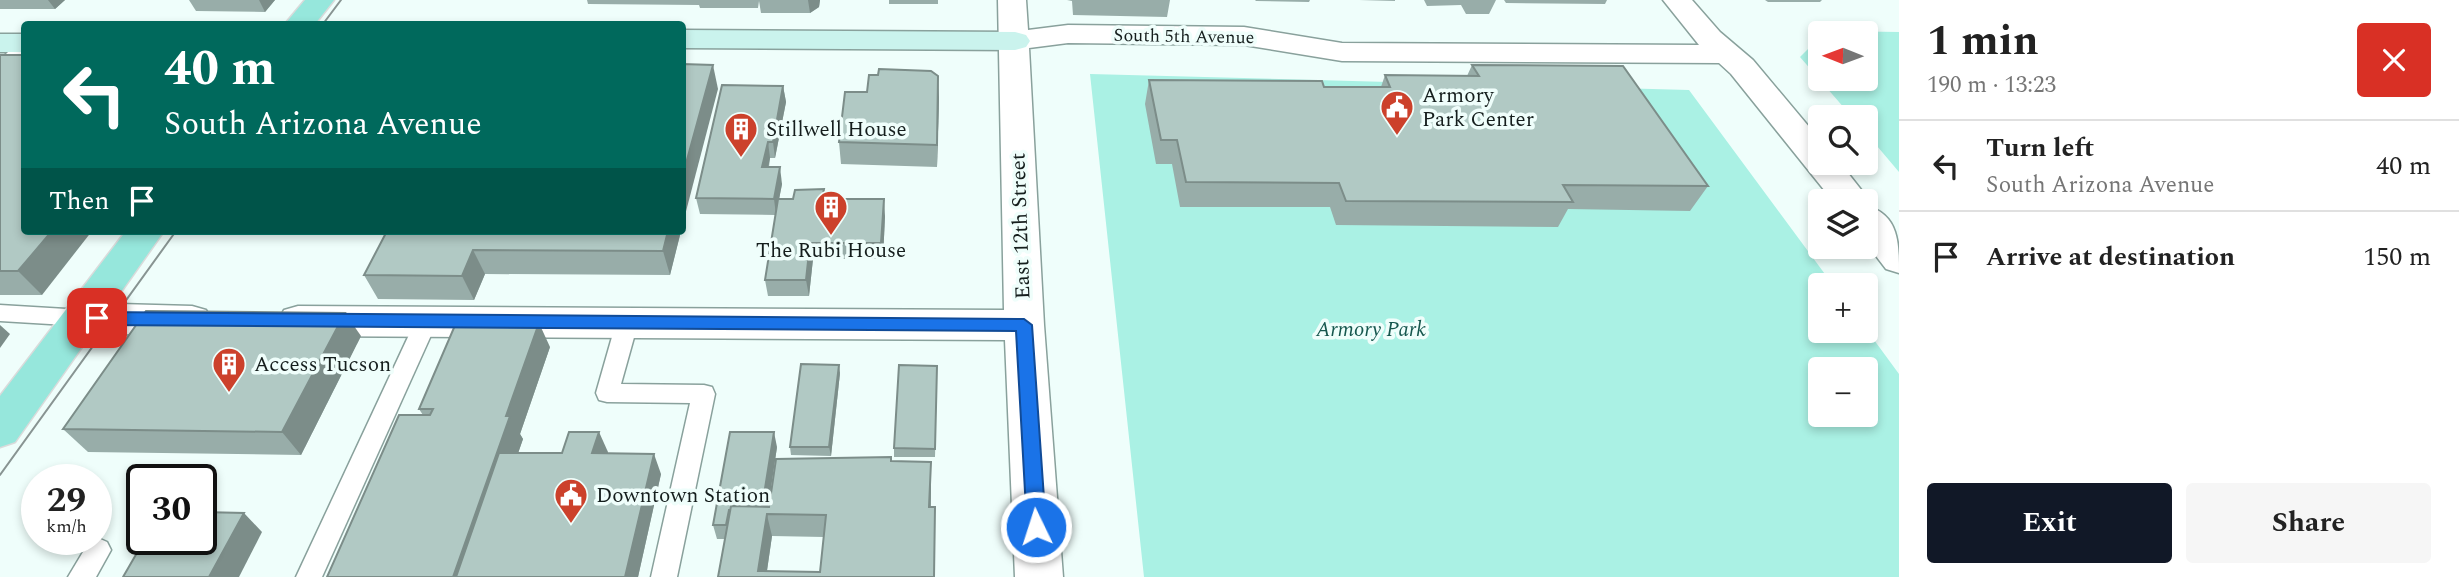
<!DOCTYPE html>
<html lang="en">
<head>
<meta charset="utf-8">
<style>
  body { margin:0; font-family:Spectral,serif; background:#f6f6f6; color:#222; height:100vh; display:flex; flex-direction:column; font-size:26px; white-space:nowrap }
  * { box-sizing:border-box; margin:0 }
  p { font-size:23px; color:#767676 }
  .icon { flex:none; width:38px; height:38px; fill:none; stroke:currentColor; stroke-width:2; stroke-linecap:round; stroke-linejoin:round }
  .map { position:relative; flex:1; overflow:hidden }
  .panel { display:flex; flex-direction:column; background:#fff; width:560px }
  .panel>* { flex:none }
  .top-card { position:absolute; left:21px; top:21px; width:665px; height:214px; border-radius:7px; box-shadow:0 4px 10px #0003; background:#00695c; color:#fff; overflow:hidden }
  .needle { width:46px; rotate:271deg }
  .buttons { position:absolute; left:1808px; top:21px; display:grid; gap:14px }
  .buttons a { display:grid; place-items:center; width:70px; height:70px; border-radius:7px; background:#fff; box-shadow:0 4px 10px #0003; font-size:35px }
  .speed { position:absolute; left:21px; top:464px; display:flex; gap:14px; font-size:35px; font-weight:700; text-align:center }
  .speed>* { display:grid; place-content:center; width:91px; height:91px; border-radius:50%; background:#fff; box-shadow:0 4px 10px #0003; line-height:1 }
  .speed small { font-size:18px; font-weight:400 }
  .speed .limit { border:4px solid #111; border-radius:10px; background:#fff; color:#111 }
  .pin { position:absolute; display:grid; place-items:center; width:60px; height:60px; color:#fff; margin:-30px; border-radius:14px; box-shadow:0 4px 10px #0006 }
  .me { position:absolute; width:77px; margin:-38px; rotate:356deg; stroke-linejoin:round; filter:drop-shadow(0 0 5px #0008) }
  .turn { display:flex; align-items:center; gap:24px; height:147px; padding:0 28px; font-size:32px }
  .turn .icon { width:91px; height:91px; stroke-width:2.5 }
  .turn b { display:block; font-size:49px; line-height:60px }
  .then { display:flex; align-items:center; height:66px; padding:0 28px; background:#0003; gap:14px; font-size:26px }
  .round { display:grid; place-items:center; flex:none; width:74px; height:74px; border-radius:7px; background:#f6f6f6 }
  .headline { display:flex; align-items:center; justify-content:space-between; height:119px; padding:0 28px }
  h1 { font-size:42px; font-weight:700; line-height:52px }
  .button { display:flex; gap:14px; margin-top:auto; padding:14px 28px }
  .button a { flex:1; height:80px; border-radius:7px; background:#111827; color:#fff; font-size:28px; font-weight:700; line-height:80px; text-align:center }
  .button a+a { background:#f6f6f6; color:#222 }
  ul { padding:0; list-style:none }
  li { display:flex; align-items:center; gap:21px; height:91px; padding:0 28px; border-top:2px solid #e0e0e0 }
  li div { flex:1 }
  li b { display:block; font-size:26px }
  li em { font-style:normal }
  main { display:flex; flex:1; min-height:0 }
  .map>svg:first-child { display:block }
  .green { fill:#aaf1e4; fill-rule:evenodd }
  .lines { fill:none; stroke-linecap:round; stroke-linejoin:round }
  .lane-casing { stroke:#89a19c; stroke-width:3 }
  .street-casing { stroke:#89a19c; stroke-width:3 }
  .secondary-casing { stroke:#89a19c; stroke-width:3 }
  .primary-casing { stroke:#dadbdb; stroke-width:3 }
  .lane { fill:#fff; fill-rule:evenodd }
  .street { fill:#fff; fill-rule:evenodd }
  .secondary { fill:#caf3ed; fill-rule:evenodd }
  .primary { fill:#96e7dc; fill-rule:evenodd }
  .tram { stroke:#889492; stroke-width:2 }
  .wall { fill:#98ada9; fill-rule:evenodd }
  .shaded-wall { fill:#7c8d89 }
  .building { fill:#b1c9c4; stroke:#7c8d89; stroke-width:2; fill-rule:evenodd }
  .route { fill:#1a73e8; stroke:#114b97; stroke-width:2 }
  .labels { text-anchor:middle; stroke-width:7; stroke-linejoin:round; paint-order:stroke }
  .far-street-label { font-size:18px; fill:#151e1d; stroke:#effefb }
  .poi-label { font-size:21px; fill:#151e1d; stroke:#effefb; text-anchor:start }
  .street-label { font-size:21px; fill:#151e1d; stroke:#effefb }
  .park-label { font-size:21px; font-style:italic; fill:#16574e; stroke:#effefb }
</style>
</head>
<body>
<main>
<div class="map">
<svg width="1899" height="577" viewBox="0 0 1899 577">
  <rect width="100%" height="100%" fill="#effefb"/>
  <!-- green -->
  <g class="green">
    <polygon points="1833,31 1899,32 1899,172 1866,133 1866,117 1852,117 1800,57 1820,37 1820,79 1866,79 1866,33 1828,33"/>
    <path d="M1090,74L1689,90L1833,285H1820V331L1866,329L1899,374V577H1144ZM1820,369H1866V415H1820Z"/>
  </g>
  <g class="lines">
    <defs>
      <g id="lane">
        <polygon points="24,41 24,55 6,73 0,74 0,60 18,42"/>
        <polygon points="0,305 83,310 91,312 94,318 91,324 83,326 0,321"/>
        <polygon points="426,314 434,316 437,322 322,577 296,577 415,322 418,316"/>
        <polygon points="627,315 635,317 638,323 621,384 704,385 712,387 715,394 677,577 651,577 690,403 607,402 599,400 596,393 616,323 619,317"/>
        <polygon points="98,538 107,542 111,550 96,577 68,577 89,542"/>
      </g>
      <g id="street">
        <path d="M998,0H1026L1028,30L1068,25L1244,27L1342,43L1699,45L1663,0H1692L1720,32L1753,60L1820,140V163H1840L1870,201L1867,206C1899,215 1899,243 1899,273L1886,269L1866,243V201H1833L1731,74L1719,63L1342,61L1244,45L1068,43L1029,48L1044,325L1063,577H1015L1005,340L298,336L284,332L278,321L284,310L298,306L1004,310Z"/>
        <polygon points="83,303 192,306 206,310 212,321 206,332 192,336 83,333 69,329 63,318 69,307"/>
      </g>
      <g id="secondary">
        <polygon points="682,30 1015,32 1026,35 1030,41 1026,47 1015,50 682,48"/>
        <rect x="0" y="34" width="24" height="18"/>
      </g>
      <g id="primary">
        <polygon points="305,0 334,0 315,24 285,24"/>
        <polygon points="126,231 164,231 15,442 0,447 0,396"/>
      </g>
    </defs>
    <!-- lane casing -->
    <use href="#lane" class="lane-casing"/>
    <!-- street casing -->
    <use href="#street" class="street-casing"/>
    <!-- secondary casing -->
    <use href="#secondary" class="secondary-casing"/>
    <!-- primary casing -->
    <use href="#primary" class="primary-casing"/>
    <!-- lane -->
    <use href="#lane" class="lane"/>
    <!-- street -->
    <use href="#street" class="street"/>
    <!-- secondary -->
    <use href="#secondary" class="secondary"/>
    <!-- primary -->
    <use href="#primary" class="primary"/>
    <!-- tram -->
    <g class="tram">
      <polyline points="323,24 341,0"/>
      <polyline points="0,475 176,231"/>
    </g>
  </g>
  <!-- wall -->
  <g class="wall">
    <polygon points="0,0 65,0 55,9 0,9"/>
    <polygon points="189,0 275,0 265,12 196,11"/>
    <polygon points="587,0 820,0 819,7 810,13 761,13 759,1 758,8 700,8 699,5 588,4"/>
    <rect x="889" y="0" width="49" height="4"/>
    <polygon points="1067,0 1170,0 1167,17 1073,15 1072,1"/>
    <polygon points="1255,0 1310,0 1309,2 1256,1"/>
    <polygon points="1359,0 1395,0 1395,1"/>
    <polygon points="1424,0 1496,0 1489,14 1466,14 1461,5 1427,6"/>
    <polygon points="1504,0 1607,0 1605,4 1506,3"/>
    <polygon points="1765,0 1822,0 1820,2 1768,2"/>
    <polygon points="0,55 42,295 0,295"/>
    <polygon points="1472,65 1708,186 1690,211 1568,209 1558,227 1336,225 1330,207 1180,207 1172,164 1156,164 1145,104 1149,80 1324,87 1381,87 1385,75 1467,76"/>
    <polygon points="783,86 786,102 775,158 770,158 769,167 782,184 779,199 793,199 824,189 825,199 885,216 883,259 813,259 809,296 768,296 765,280 776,215 700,214 696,198"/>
    <polygon points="939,97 937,167 841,164 839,142"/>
    <polygon points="387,231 681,231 670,275 485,274 474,300 378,299 364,275"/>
    <polygon points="361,336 301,455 88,452 63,429"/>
    <polygon points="550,347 520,434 523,439 518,453 608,452 608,454 661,474 638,577 327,577 423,415 419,409"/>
    <polygon points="840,373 831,456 791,455 790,447"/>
    <polygon points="937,375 935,457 894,457 894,448"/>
    <path d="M777,447L768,507L892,461L931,462V507H935V577H718L725,539H717L713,525ZM772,536L824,537L820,572L767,571Z"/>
  </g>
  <!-- shaded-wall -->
  <g class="shaded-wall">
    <polygon points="48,0 65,0 55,9"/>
    <polygon points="259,0 275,0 265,12"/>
    <polygon points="808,0 820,0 819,7 810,13"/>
    <polygon points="713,65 718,89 684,219 682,211 682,178"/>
    <polygon points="938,76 939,97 937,167 937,145"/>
    <polygon points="783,86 786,102 775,158 773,142"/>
    <polygon points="768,142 770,158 765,183 762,167"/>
    <polygon points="780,167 782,184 776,215 774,199"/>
    <polygon points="884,199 885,216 883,259 881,243"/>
    <polygon points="52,231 92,231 42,295 18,271"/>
    <polygon points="668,231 681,231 670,275 663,251"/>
    <polygon points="810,243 813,259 809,296 806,280"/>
    <polygon points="473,250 485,274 474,300 462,276"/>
    <polygon points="345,313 361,336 301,455 282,432"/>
    <polygon points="539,323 550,347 520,434 523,439 475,577 453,577 506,416"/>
    <polygon points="0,325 10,334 0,348"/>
    <polygon points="839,365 840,373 831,456 829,447"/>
    <polygon points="599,432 608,452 601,473 592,453"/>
    <polygon points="774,432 777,447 767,515 772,536 766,577 758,571 762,510"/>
    <polygon points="654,454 661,474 638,577 625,577"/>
    <polygon points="931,462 931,484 930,528 929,507"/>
    <polygon points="935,507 935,577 934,577"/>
    <polygon points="244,513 262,532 239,577 209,577"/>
  </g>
  <!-- building -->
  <g class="building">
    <polygon points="0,55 24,55 24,231 52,231 18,271 0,271"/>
    <polygon points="682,64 713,65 682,178"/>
    <polygon points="1472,65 1623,66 1708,186 1563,185 1573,202 1346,201 1339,183 1186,182 1177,140 1161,140 1149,80 1322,81 1324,87 1390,87 1385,75 1479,76"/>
    <polygon points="879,69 931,71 938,76 937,145 839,142 845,92 867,92 869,75 878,75"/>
    <polygon points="722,85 783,86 773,142 768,142 762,167 780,167 774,199 696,198"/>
    <polygon points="824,189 822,199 884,199 881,243 810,243 806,280 765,280 778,199 793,199 795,190"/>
    <polygon points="387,231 668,231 663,251 473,250 462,276 364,275"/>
    <polygon points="146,311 345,313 282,432 63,429"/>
    <polygon points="456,323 539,323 506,416 510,416 453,577 327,577 399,415 430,415 433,409 419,409"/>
    <polygon points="801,364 839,365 829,447 790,447"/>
    <polygon points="899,365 937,366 935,449 894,448"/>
    <polygon points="569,432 599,432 592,453 654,454 625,577 456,577 499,453 562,453"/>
    <polygon points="730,432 774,432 762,507 731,506 731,510 729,510 726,525 713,525"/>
    <path d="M891,457V461L931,462L929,507H935L934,577H718L731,506L769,507L776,459ZM767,514L826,515L820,572L758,571Z"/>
    <polygon points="201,512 244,513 209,577 123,577 145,539 201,539"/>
  </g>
  <!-- route -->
  <polygon class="route" points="97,312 1024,319 1032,325 1046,527 1043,533 1036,535 1030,533 1027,527 1016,331 97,325 89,318"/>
  <!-- icons -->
  <defs>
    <symbol id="civic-pin" viewBox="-11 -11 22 30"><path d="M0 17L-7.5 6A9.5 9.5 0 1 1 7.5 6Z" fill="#cc412b" stroke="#effefb"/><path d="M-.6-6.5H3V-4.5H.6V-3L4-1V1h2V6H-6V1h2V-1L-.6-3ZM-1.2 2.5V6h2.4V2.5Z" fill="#fff"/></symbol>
    <symbol id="building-pin" viewBox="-11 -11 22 30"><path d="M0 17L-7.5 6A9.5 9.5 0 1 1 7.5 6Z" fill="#cc412b" stroke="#effefb"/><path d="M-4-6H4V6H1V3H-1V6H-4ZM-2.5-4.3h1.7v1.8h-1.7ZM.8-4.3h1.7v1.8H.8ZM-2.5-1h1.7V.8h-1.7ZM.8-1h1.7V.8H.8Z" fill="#fff"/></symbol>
  </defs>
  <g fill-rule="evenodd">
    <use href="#civic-pin" x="1378" y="88" width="38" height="52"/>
    <use href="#building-pin" x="722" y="110" width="38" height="52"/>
    <use href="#building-pin" x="812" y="188" width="38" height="52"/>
    <use href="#building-pin" x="210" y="345" width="38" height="52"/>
    <use href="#civic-pin" x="552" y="476" width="38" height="52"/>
  </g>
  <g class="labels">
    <!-- far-street labels -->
    <g class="far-street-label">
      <text transform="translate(1184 36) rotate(1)" y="6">South 5th Avenue</text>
    </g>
    <!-- poi labels -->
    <g class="poi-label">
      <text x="1422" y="102">Armory<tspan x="1422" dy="24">Park Center</tspan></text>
      <text x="766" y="136">Stillwell House</text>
      <text x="831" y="257" text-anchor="middle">The Rubi House</text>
      <text x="254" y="371">Access Tucson</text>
      <text x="596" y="502">Downtown Station</text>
    </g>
    <!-- street labels -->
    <g class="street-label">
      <text transform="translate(1020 226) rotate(-92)" y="7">East 12th Street</text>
    </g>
    <!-- park labels -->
    <g class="park-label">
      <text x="1371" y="336">Armory Park</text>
    </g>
  </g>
</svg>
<div class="buttons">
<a><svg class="needle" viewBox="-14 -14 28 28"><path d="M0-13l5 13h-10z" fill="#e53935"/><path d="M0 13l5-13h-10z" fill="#767676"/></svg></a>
<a><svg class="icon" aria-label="search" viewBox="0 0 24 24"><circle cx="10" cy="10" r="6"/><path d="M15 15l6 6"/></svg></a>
<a><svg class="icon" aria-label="layers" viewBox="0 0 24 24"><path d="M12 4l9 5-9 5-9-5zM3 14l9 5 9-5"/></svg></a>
<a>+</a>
<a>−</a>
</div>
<div class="speed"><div>29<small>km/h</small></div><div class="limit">30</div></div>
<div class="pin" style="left:97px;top:318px;background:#d93025"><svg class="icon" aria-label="arrive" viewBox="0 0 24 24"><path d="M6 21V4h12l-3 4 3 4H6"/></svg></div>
<svg class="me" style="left:1036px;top:527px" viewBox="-20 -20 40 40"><circle r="17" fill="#1a73e8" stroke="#fff" stroke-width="3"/><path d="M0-11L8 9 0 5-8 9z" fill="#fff"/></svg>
<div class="top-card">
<div class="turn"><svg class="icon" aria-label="left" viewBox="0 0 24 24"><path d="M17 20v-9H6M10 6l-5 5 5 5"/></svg><div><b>40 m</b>South Arizona Avenue</div></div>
<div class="then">Then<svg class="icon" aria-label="arrive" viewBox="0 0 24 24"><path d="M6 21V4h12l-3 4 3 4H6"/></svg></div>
</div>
</div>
<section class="panel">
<div class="headline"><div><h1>1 min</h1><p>190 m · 13:23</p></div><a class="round" style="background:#d93025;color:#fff"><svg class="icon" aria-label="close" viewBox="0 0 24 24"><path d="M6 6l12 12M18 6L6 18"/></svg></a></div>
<ul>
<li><svg class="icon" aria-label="left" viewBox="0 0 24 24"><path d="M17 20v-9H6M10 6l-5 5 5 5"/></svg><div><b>Turn left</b><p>South Arizona Avenue</p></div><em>40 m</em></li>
<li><svg class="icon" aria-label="arrive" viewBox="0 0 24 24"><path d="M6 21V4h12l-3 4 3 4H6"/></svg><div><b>Arrive at destination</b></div><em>150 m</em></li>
</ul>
<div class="button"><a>Exit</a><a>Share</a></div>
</section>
</main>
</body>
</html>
